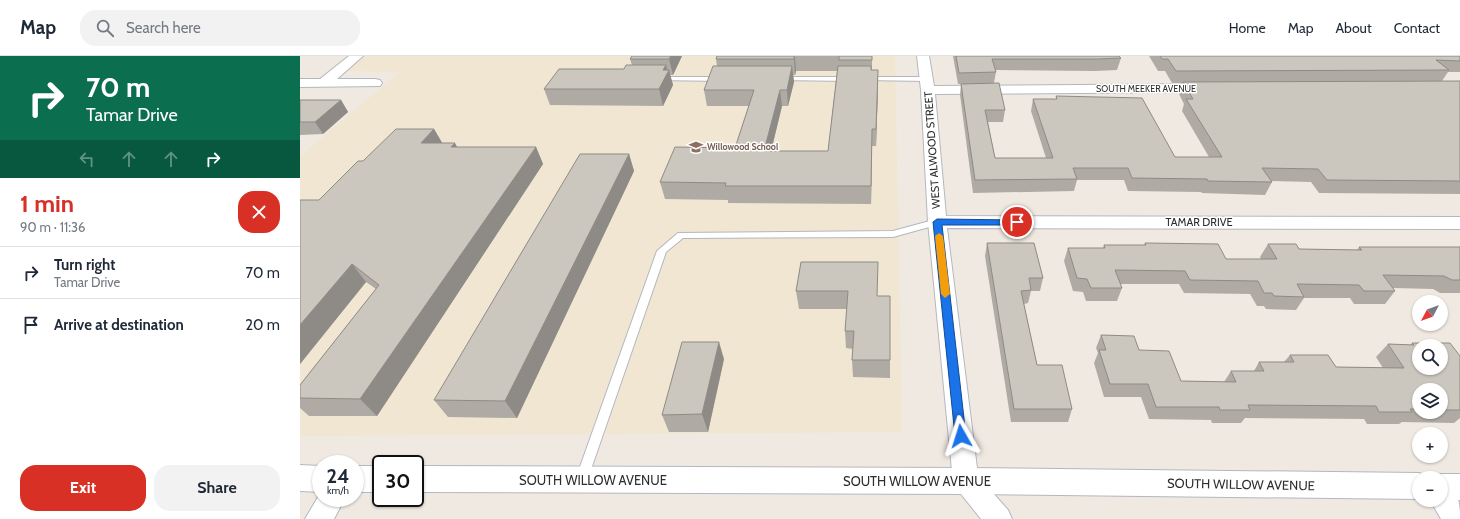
<!DOCTYPE html>
<html lang="en">
<head>
<meta charset="utf-8">
<style>
  body { margin:0; font-family:Cabin,sans-serif; background:#f2f2f3; color:#1f2937; height:100vh; display:flex; flex-direction:column; font-size:15px; white-space:nowrap }
  * { box-sizing:border-box; margin:0 }
  p { font-size:13px; color:#747a83 }
  .icon { flex:none; width:22px; height:22px; fill:none; stroke:currentColor; stroke-width:2; stroke-linecap:round; stroke-linejoin:round }
  .map { position:relative; flex:1; overflow:hidden }
  .drawer { display:flex; flex-direction:column; background:#fff; width:300px }
  .drawer>* { flex:none }
  .top-card { background:#0b6e4f; color:#fff; overflow:hidden }
  .needle { width:26px; rotate:229deg }
  .buttons { position:absolute; left:1112px; top:239px; display:grid; gap:8px }
  .buttons a { display:grid; place-items:center; width:36px; height:36px; border-radius:50%; background:#fff; box-shadow:0 1px 3px #0004; font-size:20px }
  .speed { position:absolute; left:12px; top:399px; display:flex; gap:8px; font-size:20px; font-weight:700; text-align:center }
  .speed>* { display:grid; place-content:center; width:52px; height:52px; border-radius:50%; background:#fff; box-shadow:0 1px 3px #0004; line-height:1 }
  .speed small { font-size:10px; font-weight:400 }
  .speed .limit { border:2px solid #111; border-radius:6px; background:#fff; color:#111 }
  .pin { position:absolute; display:grid; place-items:center; width:34px; height:34px; color:#fff; margin:-17px; border:2px solid #fff; border-radius:50%; box-shadow:0 1px 4px #0007 }
  .me { position:absolute; width:44px; margin:-22px; rotate:354deg; stroke-linejoin:round; filter:drop-shadow(0 0 3px #0008) }
  .turn { display:flex; align-items:center; gap:14px; height:84px; padding:0 20px; font-size:18px }
  .turn .icon { width:52px; height:52px; stroke-width:2.5 }
  .turn b { display:block; font-size:28px; line-height:34px }
  .lanes { display:flex; align-items:center; height:38px; padding:0 20px; background:#0003; justify-content:center; gap:20px; direction:ltr }
  .lanes .off { opacity:.35 }
  .round { display:grid; place-items:center; flex:none; width:42px; height:42px; border-radius:16px; background:#f2f2f3 }
  .headline { display:flex; align-items:center; justify-content:space-between; height:68px; padding:0 20px }
  h1 { font-size:24px; font-weight:700; line-height:30px; color:#d93025 }
  .cta { display:flex; gap:8px; margin-top:auto; padding:8px 20px }
  .cta a { flex:1; height:46px; border-radius:16px; background:#d93025; color:#fff; font-size:16px; font-weight:700; line-height:46px; text-align:center }
  .cta a+a { background:#f2f2f3; color:#1f2937 }
  ul { padding:0; list-style:none }
  li { display:flex; align-items:center; gap:12px; height:52px; padding:0 20px; border-top:1px solid #e0e1e3 }
  li div { flex:1 }
  li b { display:block; font-size:15px }
  li em { font-style:normal }
  header { display:flex; align-items:center; gap:24px; box-sizing:border-box; height:56px; padding:0 20px; background:#fff; border-bottom:1px solid #e0e1e3 }
  header strong { font-size:19px }
  nav { display:flex; gap:22px; margin-inline-start:auto; font-size:14px }
  .search { width:280px; height:36px; background:#f2f2f3; display:flex; align-items:center; gap:10px; box-sizing:border-box; padding:0 14px; border-radius:16px; color:#747a83; font-size:15px }
  main { display:flex; flex:1; min-height:0 }
  .map>svg:first-child { display:block }
  .education { fill:#f0e6d1 }
  .lines { fill:none; stroke-linecap:round; stroke-linejoin:round }
  .service-casing { stroke:#b4b7c1; stroke-width:2 }
  .minor-casing { stroke:#b4b7c1; stroke-width:2 }
  .tertiary-casing { stroke:#b4b7c1; stroke-width:2 }
  .service { fill:#fff; fill-rule:evenodd }
  .minor { fill:#fff; fill-rule:evenodd }
  .tertiary { fill:#fff; fill-rule:evenodd }
  .wall { fill:#afaba4; fill-rule:evenodd }
  .shaded-wall { fill:#8e8b86 }
  .building { fill:#cbc7bf; stroke:#8e8b86; fill-rule:evenodd }
  .route { fill:#1a73e8; stroke:#114b97 }
  .slow { fill:#f59e0b }
  .labels { text-anchor:middle; stroke-width:3; stroke-linejoin:round; paint-order:stroke }
  .far-street-label { font-size:9px; fill:#2e2e2e; stroke:#fff }
  .far-education-label { font-size:9px; font-weight:bold; fill:#785e54; stroke:#fff; text-anchor:start }
  .street-label { font-size:11px; fill:#2e2e2e; stroke:#fff }
  .near-street-label { font-size:13px; fill:#2e2e2e; stroke:#fff }
</style>
</head>
<body>
<header>
<strong>Map</strong>
<div class="search"><svg class="icon" aria-label="search" viewBox="0 0 24 24"><circle cx="10" cy="10" r="6"/><path d="M15 15l6 6"/></svg>Search here</div>
<nav><a>Home</a><a>Map</a><a>About</a><a>Contact</a></nav>
</header>
<main>
<section class="drawer">
<div class="top-card">
<div class="turn"><svg class="icon" aria-label="right" viewBox="0 0 24 24"><path d="M7 20v-9h11M14 6l5 5-5 5"/></svg><div><b>70 m</b>Tamar Drive</div></div>
<div class="lanes"><svg class="icon off" aria-label="left" viewBox="0 0 24 24"><path d="M17 20v-9H6M10 6l-5 5 5 5"/></svg><svg class="icon off" aria-label="ahead" viewBox="0 0 24 24"><path d="M12 20V5M6 11l6-6 6 6"/></svg><svg class="icon off" aria-label="ahead" viewBox="0 0 24 24"><path d="M12 20V5M6 11l6-6 6 6"/></svg><svg class="icon" aria-label="right" viewBox="0 0 24 24"><path d="M7 20v-9h11M14 6l5 5-5 5"/></svg></div>
</div>
<div class="headline"><div><h1>1 min</h1><p>90 m · 11:36</p></div><a class="round" style="background:#d93025;color:#fff"><svg class="icon" aria-label="close" viewBox="0 0 24 24"><path d="M6 6l12 12M18 6L6 18"/></svg></a></div>
<ul>
<li><svg class="icon" aria-label="right" viewBox="0 0 24 24"><path d="M7 20v-9h11M14 6l5 5-5 5"/></svg><div><b>Turn right</b><p>Tamar Drive</p></div><em>70 m</em></li>
<li><svg class="icon" aria-label="arrive" viewBox="0 0 24 24"><path d="M6 21V4h12l-3 4 3 4H6"/></svg><div><b>Arrive at destination</b></div><em>20 m</em></li>
</ul>
<div class="cta"><a>Exit</a><a>Share</a></div>
</section>
<div class="map">
<svg width="1160" height="463" viewBox="0 0 1160 463">
  <rect width="100%" height="100%" fill="#efe9e1"/>
  <!-- education -->
  <polygon class="education" points="65,0 595,0 602,376 0,380 0,100 100,16 46,15"/>
  <g class="lines">
    <defs>
      <g id="service">
        <polygon points="358,21 422,21 425,23 422,25 356,24 356,22"/>
        <polygon points="480,21 550,21 553,23 550,25 478,24 478,22"/>
        <polygon points="566,21 626,21 629,23 626,25 564,24 563,23"/>
        <polygon points="637,163 640,164 641,166 640,168 593,181 383,182 366,196 288,422 287,426 282,428 277,426 276,422 357,195 378,177 593,175"/>
      </g>
      <g id="minor">
        <polygon points="49,0 63,0 37,23 75,23 80,24 82,27 80,30 0,31 0,23 20,23"/>
        <polygon points="617,0 629,0 634,30 908,28 913,29 915,32 913,35 908,36 635,38 646,160 1160,161 1160,173 647,172 678,420 708,454 712,463 681,463 657,433 653,425 628,166 621,34"/>
        <path d="M1141,427C1159,434 1160,445 1160,463H1141L1130,444H1141Z"/>
        <polygon points="21,436 21,442 45,442 34,463 5,463"/>
      </g>
      <g id="tertiary">
        <polygon points="0,409 21,410 21,436 0,435"/>
        <rect x="55" y="410" width="26" height="26"/>
        <polygon points="115,410 666,412 1119,417 1130,422 1119,422 1119,443 666,438 115,436"/>
        <polygon points="1141,418 1160,418 1160,444 1140,444 1141,422 1131,422"/>
      </g>
    </defs>
    <!-- service casing -->
    <use href="#service" class="service-casing"/>
    <!-- minor casing -->
    <use href="#minor" class="minor-casing"/>
    <!-- tertiary casing -->
    <use href="#tertiary" class="tertiary-casing"/>
    <!-- service -->
    <use href="#service" class="service"/>
    <!-- minor -->
    <use href="#minor" class="minor"/>
    <!-- tertiary -->
    <use href="#tertiary" class="tertiary"/>
  </g>
  <!-- wall -->
  <g class="wall">
    <polygon points="332,0 382,0 373,19 370,19 373,29 363,50 250,49 244,33 324,13 332,9 330,3"/>
    <path d="M417,0H572V14H578V30L576,90H572L571,148L428,147V144L365,143L360,126L435,92L449,50H407L404,34L417,10L416,3ZM496,15H537L528,95H471L482,50H488L494,26L493,19H495Z"/>
    <polygon points="653,0 819,0 821,2 817,14 795,15 695,14 696,16 694,27 705,54 703,66 688,66 695,102 746,102 731,55 733,43 756,43 756,40 875,101 909,101 882,55 884,48 879,38 883,27 872,27 865,15 858,15 849,0 1160,0 1160,16 1148,16 1142,25 1160,25 1160,138 1019,137 1011,126 971,125 972,126 965,139 902,137 901,136 828,135 824,124 777,124 774,135 673,137 660,39 661,28 658,28"/>
    <polygon points="0,44 41,44 48,56 23,78 0,79"/>
    <polygon points="134,73 142,87 157,91 236,91 243,108 77,360 9,360 0,352 0,329 76,233 66,226 0,308 0,144 19,144 63,105"/>
    <polygon points="329,98 334,115 217,362 148,361 134,344"/>
    <polygon points="687,187 743,222 740,235 731,235 728,247 724,248 737,309 772,353 768,366 711,366 685,200"/>
    <polygon points="845,187 926,203 961,203 960,201 968,188 999,193 1057,194 1059,191 1160,191 1160,237 1140,237 1133,233 1093,232 1095,235 1085,248 1054,248 1050,242 1004,242 996,254 966,253 964,250 957,250 950,238 884,237 879,228 820,228 822,232 817,245 786,245 783,236 773,235 764,205 768,192 803,192 804,189 844,189"/>
    <polygon points="501,206 578,240 590,304 590,322 553,321 552,304 553,293 546,292 545,275 547,253 499,253 496,235"/>
    <path d="M801,279L839,294L881,325L924,326L931,315H954L959,306H984L990,299L1036,311L1083,312L1076,301L1088,288L1110,289L1112,287L1160,300V362L1154,367L1102,366L1099,368H1067L1064,363L945,362L941,367H912L911,364L849,363L841,341H804L794,307L798,297L796,292ZM1119,334H1141V356H1119Z"/>
    <polygon points="424,303 408,376 369,376 362,359"/>
  </g>
  <!-- shaded-wall -->
  <g class="shaded-wall">
    <polygon points="371,0 382,0 373,19 369,3"/>
    <polygon points="495,0 496,15 495,19 494,3"/>
    <polygon points="366,9 368,17 369,14 373,29 363,50 359,33 363,14"/>
    <polygon points="492,10 494,26 488,50 487,34"/>
    <polygon points="578,14 578,30 576,90 576,73"/>
    <polygon points="480,34 482,50 467,112 464,95"/>
    <polygon points="41,44 48,56 23,78 15,66"/>
    <polygon points="134,73 144,90 121,87"/>
    <polygon points="572,73 572,90 571,148 571,130"/>
    <polygon points="155,87 164,104 151,91"/>
    <polygon points="236,91 243,108 77,360 60,343"/>
    <polygon points="329,98 334,115 217,362 205,345"/>
    <polygon points="52,208 66,226 0,308 0,269"/>
    <polygon points="419,286 424,303 408,376 402,358"/>
  </g>
  <!-- building -->
  <g class="building">
    <polygon points="332,0 371,0 369,3 330,3"/>
    <polygon points="417,0 494,0 494,3 416,3"/>
    <rect x="539" y="0" width="33" height="4"/>
    <polygon points="656,0 819,0 821,2 798,3 692,3 696,16 659,17"/>
    <polygon points="860,0 1160,0 1160,5 1136,4 1149,14 876,15 868,3 862,3"/>
    <polygon points="326,9 366,9 363,14 369,14 359,33 244,33 259,13 324,13"/>
    <polygon points="413,10 492,10 487,34 480,34 464,95 528,95 538,10 571,10 571,14 578,14 576,73 572,73 571,130 425,130 426,127 360,126 375,91 435,92 454,34 404,34"/>
    <polygon points="1160,25 1160,125 1027,124 1018,113 962,112 972,126 908,125 907,123 832,122 828,112 773,112 777,123 675,124 661,28 699,27 705,54 685,54 695,102 753,102 733,43 757,43 756,40 842,42 875,101 922,101 886,43 893,43 883,26"/>
    <polygon points="0,44 41,44 15,66 0,66"/>
    <polygon points="96,73 134,73 121,87 155,87 151,91 236,91 60,343 0,342 0,329 79,229 52,208 0,269 0,144 19,144 58,105 63,105"/>
    <polygon points="280,98 329,98 205,345 134,344"/>
    <polygon points="687,187 734,187 743,222 729,222 731,234 721,235 737,309 762,309 772,353 714,353"/>
    <polygon points="845,187 918,188 926,203 977,203 968,188 996,188 999,193 1062,194 1059,191 1160,191 1160,224 1152,224 1144,220 1083,219 1095,235 1064,235 1059,229 997,228 1004,241 974,240 972,237 964,237 958,225 890,224 885,215 815,214 822,232 791,232 787,223 777,222 768,192 805,192 804,189 846,189"/>
    <polygon points="501,206 578,206 577,240 590,240 590,304 552,304 554,275 545,275 548,235 496,235"/>
    <path d="M801,279L834,280L839,294L869,295L881,325L936,326L931,315H964L959,306H994L990,299H1028L1036,311L1104,312L1088,288L1114,289L1112,287H1150L1160,300V354H1141V334H1119V353H1110L1112,356H1079L1076,350L948,349L950,354H920L919,351H856L848,328H810L799,294H806ZM1119,290H1141V312H1119Z"/>
    <polygon points="382,286 419,286 402,358 362,359"/>
  </g>
  <!-- route -->
  <polygon class="route" points="637,163 717,164 721,166 717,169 642,169 666,380 665,383 661,384 657,383 655,380 633,166"/>
  <!-- slow -->
  <polygon class="slow" points="639,177 643,180 650,238 645,242 641,238 635,180"/>
  <!-- icons -->
  <defs>
    <symbol id="school-bare" viewBox="-9 -9 18 18"><path d="M0-5L7-2L0 1L-7-2ZM-4 1L0 2.5L4 1V4Q0 6-4 4Z" fill="#8d6e63" stroke="#fff" stroke-width="2.5" paint-order="stroke"/></symbol>
  </defs>
  <g fill-rule="evenodd">
    <use href="#school-bare" x="386" y="81" width="20" height="20"/>
  </g>
  <g class="labels">
    <!-- far-street labels -->
    <g class="far-street-label">
      <text x="846" y="36">SOUTH MEEKER AVENUE</text>
    </g>
    <!-- far-education labels -->
    <g class="far-education-label">
      <text x="407" y="94">Willowood School</text>
    </g>
    <!-- street labels -->
    <g class="street-label">
      <text transform="translate(632 94) rotate(-94)" y="4">WEST ALWOOD STREET</text>
      <text x="899" y="170">TAMAR DRIVE</text>
    </g>
    <!-- near-street labels -->
    <g class="near-street-label">
      <text x="293" y="429">SOUTH WILLOW AVENUE</text>
      <text x="617" y="430">SOUTH WILLOW AVENUE</text>
      <text transform="translate(941 428) rotate(1)" y="5">SOUTH WILLOW AVENUE</text>
    </g>
  </g>
</svg>
<div class="buttons">
<a><svg class="needle" viewBox="-14 -14 28 28"><path d="M0-13l5 13h-10z" fill="#e53935"/><path d="M0 13l5-13h-10z" fill="#747a83"/></svg></a>
<a><svg class="icon" aria-label="search" viewBox="0 0 24 24"><circle cx="10" cy="10" r="6"/><path d="M15 15l6 6"/></svg></a>
<a><svg class="icon" aria-label="layers" viewBox="0 0 24 24"><path d="M12 4l9 5-9 5-9-5zM3 14l9 5 9-5"/></svg></a>
<a>+</a>
<a>−</a>
</div>
<div class="speed"><div>24<small>km/h</small></div><div class="limit">30</div></div>
<div class="pin" style="left:717px;top:166px;background:#d93025"><svg class="icon" aria-label="arrive" viewBox="0 0 24 24"><path d="M6 21V4h12l-3 4 3 4H6"/></svg></div>
<svg class="me" style="left:661px;top:380px" viewBox="-20 -20 40 40"><path d="M0-17L14 15 0 8-14 15z" fill="#1a73e8" stroke="#fff" stroke-width="4"/></svg>
</div>
</main>
</body>
</html>
